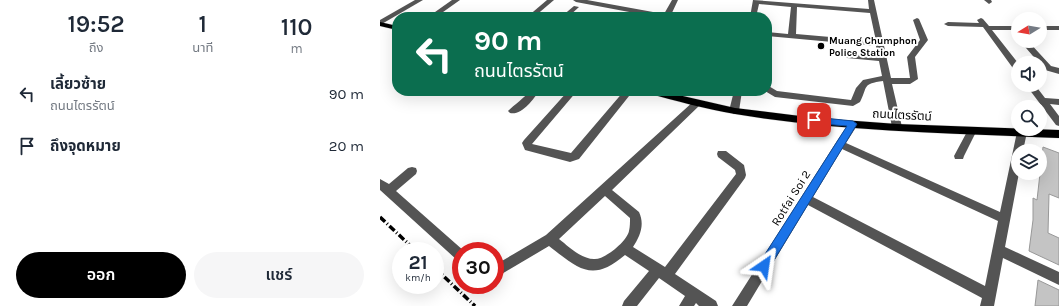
<!DOCTYPE html>
<html lang="th">
<head>
<meta charset="utf-8">
<style>
  body { margin:0; font-family:Karla,"Noto Sans Thai",sans-serif; background:#f6f6f7; color:#1f2937; height:100vh; display:flex; flex-direction:column; font-size:15px; white-space:nowrap }
  * { box-sizing:border-box; margin:0 }
  p { font-size:13px; color:#747a83 }
  .icon { flex:none; width:22px; height:22px; fill:none; stroke:currentColor; stroke-width:2; stroke-linecap:round; stroke-linejoin:round }
  .map { position:relative; flex:1; overflow:hidden }
  .sheet { display:flex; flex-direction:column; background:#fff; width:380px }
  .sheet>* { flex:none }
  .top-card { position:absolute; left:12px; top:12px; width:380px; height:84px; border-radius:16px; box-shadow:0 4px 16px #0002; background:#0b6e4f; color:#fff; overflow:hidden }
  .needle { width:26px; rotate:259deg }
  .fabs { position:absolute; left:631px; top:12px; display:grid; gap:8px }
  .fabs a { display:grid; place-items:center; width:36px; height:36px; border-radius:50%; background:#fff; box-shadow:0 4px 16px #0002; font-size:20px }
  .speed { position:absolute; left:12px; top:242px; display:flex; gap:8px; font-size:20px; font-weight:700; text-align:center }
  .speed>* { display:grid; place-content:center; width:52px; height:52px; border-radius:50%; background:#fff; box-shadow:0 4px 16px #0002; line-height:1 }
  .speed small { font-size:10px; font-weight:400 }
  .speed .limit { border:6px solid #d22; background:#fff; color:#111 }
  .pin { position:absolute; display:grid; place-items:center; width:34px; height:34px; color:#fff; margin:-17px; border-radius:8px; box-shadow:0 2px 6px #0006 }
  .me { position:absolute; width:44px; margin:-22px; rotate:32deg; stroke-linejoin:round; filter:drop-shadow(0 0 3px #0008) }
  .turn { display:flex; align-items:center; gap:14px; height:84px; padding:0 16px; font-size:18px }
  .turn .icon { width:52px; height:52px; stroke-width:2.5 }
  .turn b { display:block; font-size:28px; line-height:34px }
  .eta { display:flex; justify-content:space-evenly; align-items:center; height:68px; text-align:center }
  .eta b { font-size:24px; font-weight:600; line-height:28px }
  .action { display:flex; gap:8px; margin-top:auto; padding:8px 16px }
  .action a { flex:1; height:46px; border-radius:24px; background:#000; color:#fff; font-size:16px; font-weight:600; line-height:46px; text-align:center }
  .action a+a { background:#f6f6f7; color:#1f2937 }
  ul { padding:0; list-style:none }
  li { display:flex; align-items:center; gap:12px; height:52px; padding:0 16px }
  li div { flex:1 }
  li b { display:block; font-size:15px }
  li em { font-style:normal }
  main { display:flex; flex:1; min-height:0 }
  .map>svg:first-child { display:block }
  .building { fill:#c4c4c4; stroke:#989898 }
  .lines { fill:none; stroke-linecap:round; stroke-linejoin:round }
  .major-casing { stroke:#dbdbdb; stroke-width:1 }
  .minor { fill:#545454; fill-rule:evenodd }
  .major { fill:#000; fill-rule:evenodd }
  .rail { stroke:#000; stroke-width:3.5; stroke-dasharray:7 2.5 1 2.5; stroke-linecap:butt }
  .route { fill:#1a73e8; stroke:#114b97 }
  .poi-dot { fill:#000; stroke:#fff; stroke-width:1.5 }
  .labels { text-anchor:middle; stroke-width:4; stroke-linejoin:round; paint-order:stroke }
  .far-poi-label { font-size:10px; font-weight:bold; fill:#000; stroke:#fff; text-anchor:start }
  .street-label { font-size:12px; fill:#000; stroke:#fff }
</style>
</head>
<body>
<main>
<section class="sheet">
<div class="eta">
<div><b>19:52</b><p>ถึง</p></div>
<div><b>1</b><p>นาที</p></div>
<div><b>110</b><p>m</p></div>
</div>
<ul>
<li><svg class="icon" aria-label="left" viewBox="0 0 24 24"><path d="M17 20v-9H6M10 6l-5 5 5 5"/></svg><div><b>เลี้ยวซ้าย</b><p>ถนนไตรรัตน์</p></div><em>90 m</em></li>
<li><svg class="icon" aria-label="arrive" viewBox="0 0 24 24"><path d="M6 21V4h12l-3 4 3 4H6"/></svg><div><b>ถึงจุดหมาย</b></div><em>20 m</em></li>
</ul>
<div class="action"><a>ออก</a><a>แชร์</a></div>
</section>
<div class="map">
<svg width="679" height="306" viewBox="0 0 679 306">
  <rect width="100%" height="100%" fill="#fff"/>
  <!-- building -->
  <g class="building">
    <polygon points="663,147 679,153 679,198 669,194 668,233 679,238 679,265 649,251 653,220 653,198 657,200"/>
    <polygon points="658,280 679,290 679,306 655,306"/>
  </g>
  <g class="lines">
    <defs>
      <g id="major">
        <polygon points="0,22 17,26 17,30 0,26"/>
        <path d="M266,91H281L355,108L436,118L517,124L679,130V138C571,133 462,132 355,114C326,109 296,101 267,93Z"/>
      </g>
    </defs>
    <!-- major casing -->
    <use href="#major" class="major-casing"/>
    <!-- minor -->
    <g class="minor">
      <polygon points="35,0 43,0 0,25 0,20"/>
      <polygon points="72,0 80,0 56,17 48,17"/>
      <polygon points="167,0 174,0 154,17 147,17"/>
      <polygon points="193,0 207,0 284,14 292,0 298,0 290,17 276,17 196,2"/>
      <path d="M373,0L489,9L488,0H494L511,78H530L527,57L540,40L533,20L537,18L539,19L548,40L535,57L538,79L530,84H512L522,127L520,129L517,130L512,127L503,81C482,84 488,86 480,102L473,106L395,97L385,91H387V85L397,91L471,100L476,88L483,80L502,76L499,61L467,58L463,56L467,54L498,56L496,46L387,36V32L408,34L411,7L379,4L376,17H370ZM417,7L490,13L496,41L416,34Z"/>
      <polygon points="604,0 611,0 612,2 609,4"/>
      <polygon points="194,6 199,7 188,17 181,17"/>
      <polygon points="601,18 603,19 609,26 638,26 638,30 612,30 638,63 638,72 635,71 603,27 568,26 564,24 568,22 599,23 597,20"/>
      <rect x="660" y="26" width="19" height="4"/>
      <polygon points="640,41 648,41 671,66 679,68 679,74 665,70"/>
      <polygon points="646,85 655,85 665,98 679,99 679,105 670,104 679,116 679,126 676,125"/>
      <path d="M150,91H159C154,99 141,116 130,113L128,111C134,105 144,98 150,91Z"/>
      <polygon points="188,91 197,91 152,144 191,153 244,91 253,91 199,159 190,162 145,150 142,143 144,140"/>
      <polygon points="354,91 362,91 359,111 354,114 349,111"/>
      <path d="M317,100L320,101L321,103L320,105L232,190L259,212C265,225 260,236 253,247L285,267L356,174L355,170L338,157L337,154L338,151H346L364,165L366,175L365,178L295,274L336,301L338,306H319L316,303L314,306H299L305,296L279,278L257,306H242L244,301L269,271L245,255C212,283 199,269 169,246L115,278V265L166,235L314,101ZM225,196L250,218C250,222 250,227 249,231C247,241 225,260 214,259C201,259 188,246 179,239Z"/>
      <path d="M473,121L478,124L466,143L620,212L637,132L640,129L645,130L647,132L643,151H638L639,173L625,247L679,272V285L623,258L614,306H600L602,298L428,205L367,306H352L457,141L470,122ZM462,149L618,221L605,286L433,197Z"/>
      <polygon points="592,127 597,130 584,156 583,159 575,159 574,156 589,128"/>
      <polygon points="32,167 36,168 37,171 36,174 16,191 84,251 81,251 81,262 77,260 0,190 0,179 9,184 28,168"/>
    </g>
    <!-- major -->
    <use href="#major" class="major"/>
    <!-- rail -->
    <g class="rail">
      <polyline points="0,217 36,251"/>
      <polyline points="55,268 95,306"/>
    </g>
  </g>
  <!-- route -->
  <polygon class="route" points="434,117 473,121 477,124 388,270 384,271 380,270 379,266 380,262 467,126 432,123 430,120 432,118"/>
  <!-- markers -->
  <circle class="poi-dot" cx="441" cy="46" r="4"/>
  <g class="labels">
    <!-- far-poi labels -->
    <g class="far-poi-label">
      <text x="449" y="44">Muang Chumphon<tspan x="449" dy="12">Police Station</tspan></text>
    </g>
    <!-- street labels -->
    <g class="street-label">
      <text transform="translate(522 115) rotate(3)" y="4">ถนนไตรรัตน์</text>
      <text transform="translate(411 198) rotate(-58)" y="4">Rotfai Soi 2</text>
    </g>
  </g>
</svg>
<div class="fabs">
<a><svg class="needle" viewBox="-14 -14 28 28"><path d="M0-13l5 13h-10z" fill="#e53935"/><path d="M0 13l5-13h-10z" fill="#747a83"/></svg></a>
<a><svg class="icon" aria-label="sound" viewBox="0 0 24 24"><path d="M4 9h4l5-4v14l-5-4H4zM17 9q2 3 0 6"/></svg></a>
<a><svg class="icon" aria-label="search" viewBox="0 0 24 24"><circle cx="10" cy="10" r="6"/><path d="M15 15l6 6"/></svg></a>
<a><svg class="icon" aria-label="layers" viewBox="0 0 24 24"><path d="M12 4l9 5-9 5-9-5zM3 14l9 5 9-5"/></svg></a>
</div>
<div class="speed"><div>21<small>km/h</small></div><div class="limit">30</div></div>
<div class="pin" style="left:434px;top:120px;background:#d93025"><svg class="icon" aria-label="arrive" viewBox="0 0 24 24"><path d="M6 21V4h12l-3 4 3 4H6"/></svg></div>
<svg class="me" style="left:384px;top:266px" viewBox="-20 -20 40 40"><path d="M0-17L14 15 0 8-14 15z" fill="#1a73e8" stroke="#fff" stroke-width="4"/></svg>
<div class="top-card">
<div class="turn"><svg class="icon" aria-label="left" viewBox="0 0 24 24"><path d="M17 20v-9H6M10 6l-5 5 5 5"/></svg><div><b>90 m</b>ถนนไตรรัตน์</div></div>
</div>
</div>
</main>
</body>
</html>
